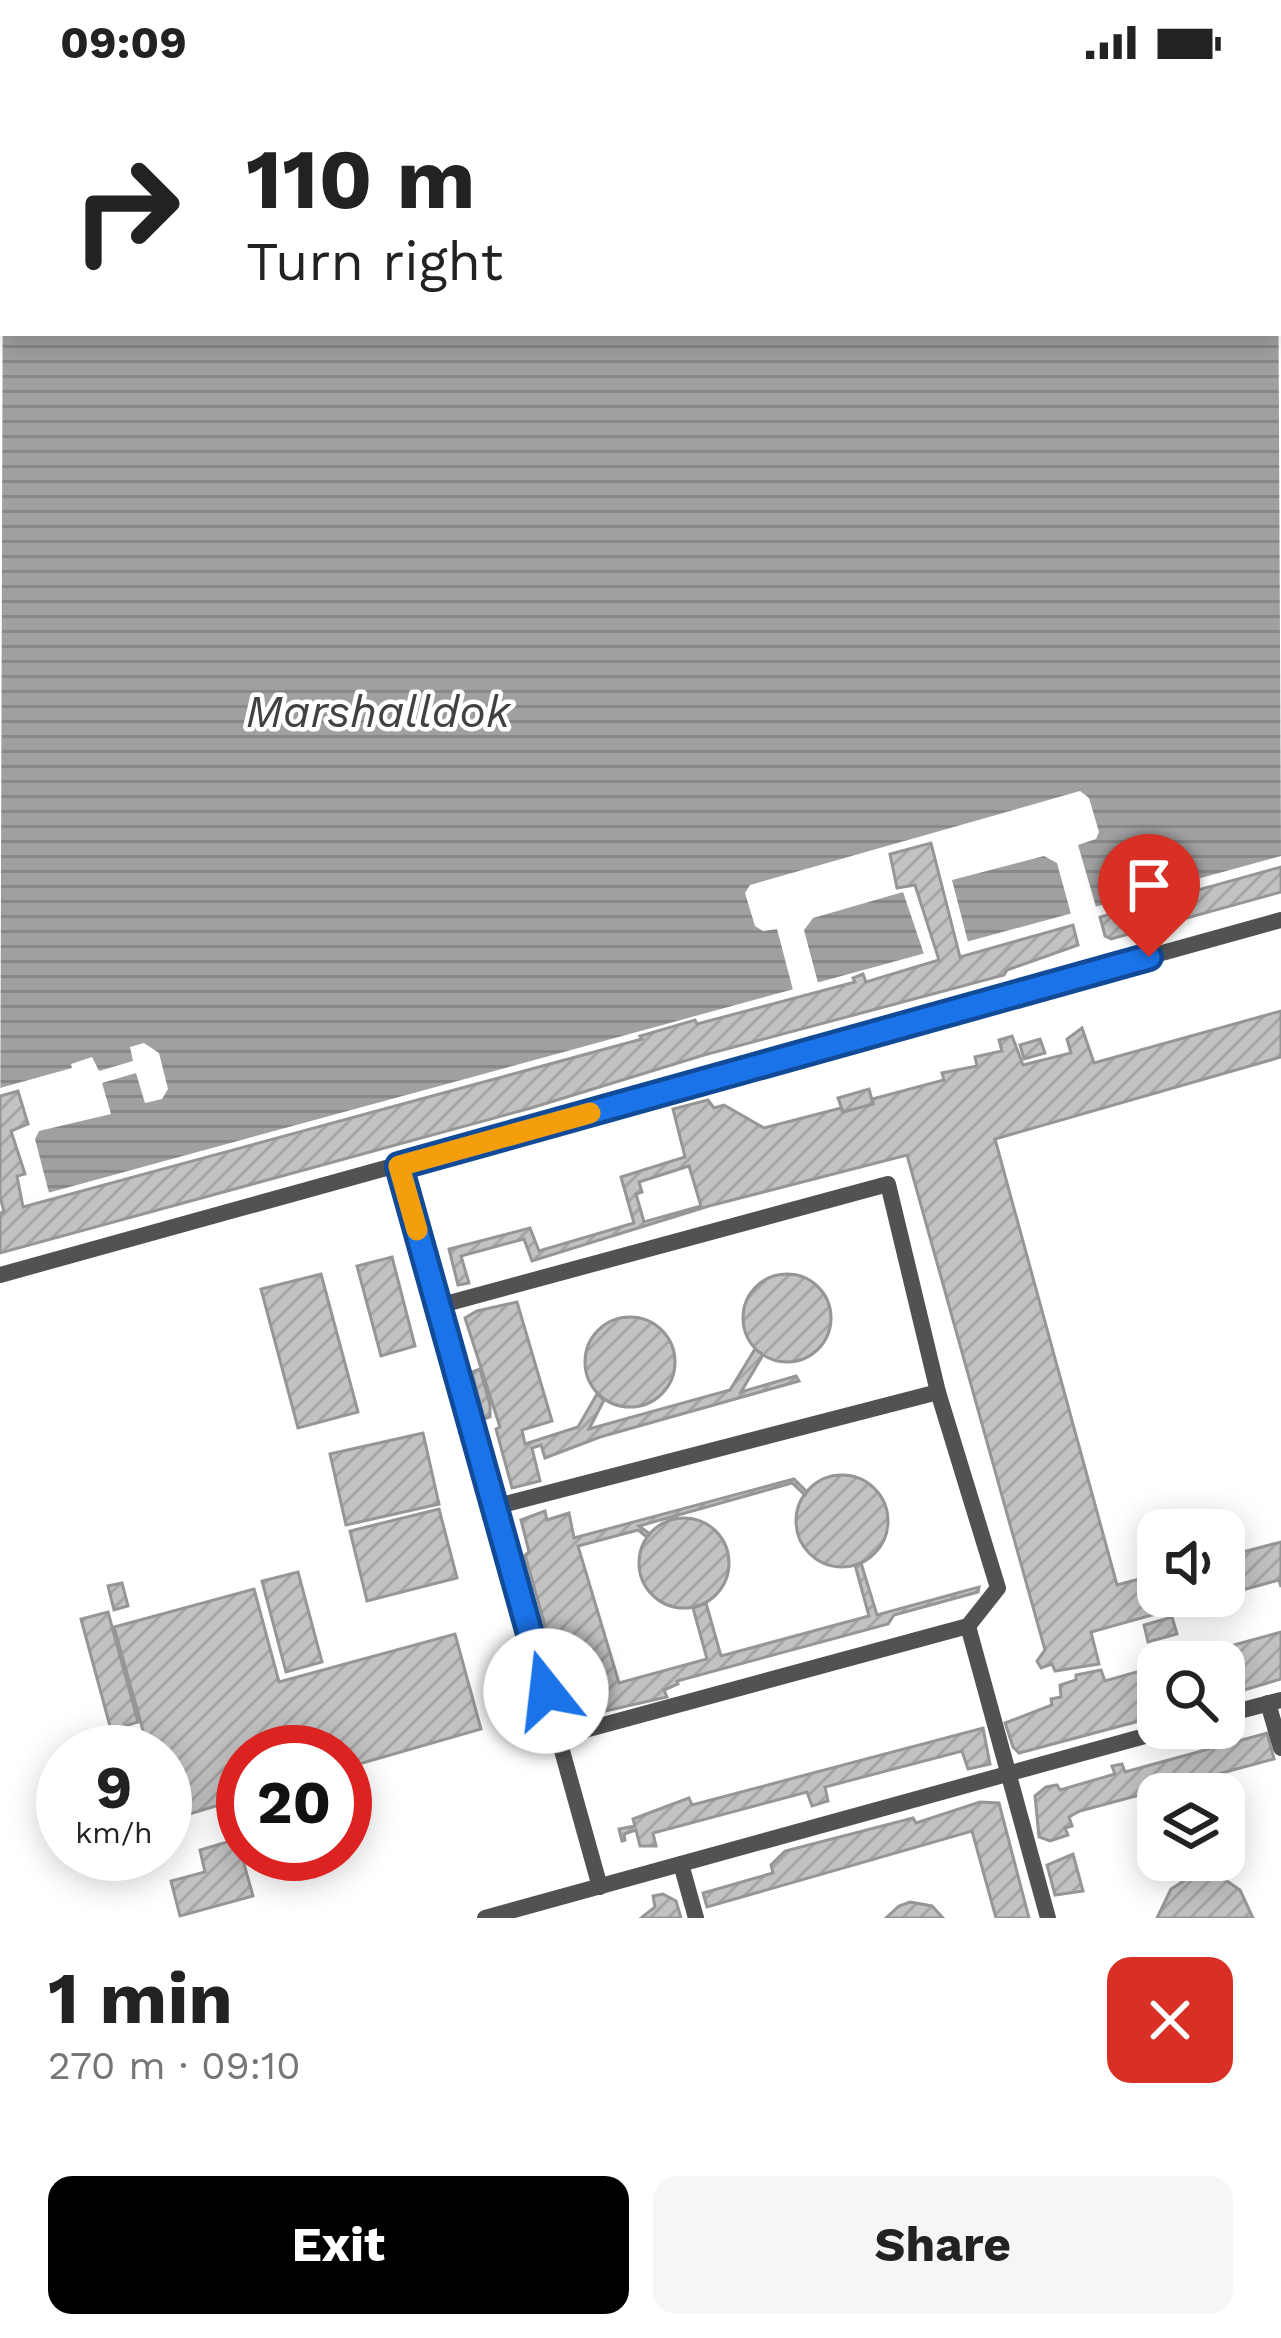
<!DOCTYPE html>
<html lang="en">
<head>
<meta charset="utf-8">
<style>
  body { margin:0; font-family:"Work Sans",sans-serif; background:#f6f6f6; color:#222; height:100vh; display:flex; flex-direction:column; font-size:45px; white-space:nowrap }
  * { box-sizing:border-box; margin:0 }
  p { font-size:39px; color:#767676 }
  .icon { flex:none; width:66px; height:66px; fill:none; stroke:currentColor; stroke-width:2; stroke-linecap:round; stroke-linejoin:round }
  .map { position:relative; height:1834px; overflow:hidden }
  .panel { display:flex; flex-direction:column; background:#fff; flex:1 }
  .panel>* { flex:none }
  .top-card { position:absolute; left:0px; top:0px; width:1281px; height:252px; box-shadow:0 6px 30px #0003; background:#fff; color:#222; overflow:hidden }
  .fabs { position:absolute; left:1137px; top:1425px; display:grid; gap:24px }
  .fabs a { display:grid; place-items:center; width:108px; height:108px; border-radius:24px; background:#fff; box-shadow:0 6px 30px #0003; font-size:60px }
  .speed { position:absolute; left:36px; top:1641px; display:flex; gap:24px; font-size:60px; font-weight:700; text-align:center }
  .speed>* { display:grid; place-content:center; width:156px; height:156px; border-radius:50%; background:#fff; box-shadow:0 6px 30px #0003; line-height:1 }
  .speed small { font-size:30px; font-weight:400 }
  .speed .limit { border:18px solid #d22; background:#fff; color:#111 }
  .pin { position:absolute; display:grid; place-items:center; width:102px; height:102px; color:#fff; margin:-123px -51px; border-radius:50% 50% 50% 0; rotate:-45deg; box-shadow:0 0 12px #0007 }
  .pin .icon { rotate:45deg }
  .me { position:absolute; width:132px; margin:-66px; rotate:344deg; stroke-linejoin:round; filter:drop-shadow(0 0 9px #0008) }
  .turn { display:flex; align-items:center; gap:42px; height:252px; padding:0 48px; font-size:54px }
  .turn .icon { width:156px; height:156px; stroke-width:2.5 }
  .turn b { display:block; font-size:84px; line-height:102px }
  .round { display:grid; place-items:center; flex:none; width:126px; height:126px; border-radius:24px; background:#f6f6f6 }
  .headline { display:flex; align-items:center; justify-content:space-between; height:204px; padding:0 48px }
  h1 { font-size:72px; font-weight:700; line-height:90px }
  .cta { display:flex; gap:24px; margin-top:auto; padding:24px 48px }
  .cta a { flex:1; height:138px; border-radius:24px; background:#000; color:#fff; font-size:48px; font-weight:700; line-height:138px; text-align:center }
  .cta a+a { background:#f6f6f6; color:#222 }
  .status { display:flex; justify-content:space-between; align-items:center; height:84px; padding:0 60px; background:#fff; direction:ltr }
  .status svg { height:33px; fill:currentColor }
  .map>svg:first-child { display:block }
  .water { fill:url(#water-rules) }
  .pier { fill:#fff }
  .building { fill:url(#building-hatch); stroke:#969696; stroke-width:3; fill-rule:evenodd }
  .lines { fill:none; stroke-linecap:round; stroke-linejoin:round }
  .lane { stroke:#525252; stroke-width:16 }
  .route-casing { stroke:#114b97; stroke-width:30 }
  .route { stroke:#1a73e8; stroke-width:21 }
  .slow { stroke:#f59e0b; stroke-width:21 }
  .labels { text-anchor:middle; stroke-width:9; stroke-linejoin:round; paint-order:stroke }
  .water-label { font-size:45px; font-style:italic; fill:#414141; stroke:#fff }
</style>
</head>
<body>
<div class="status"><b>09:09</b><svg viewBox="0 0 49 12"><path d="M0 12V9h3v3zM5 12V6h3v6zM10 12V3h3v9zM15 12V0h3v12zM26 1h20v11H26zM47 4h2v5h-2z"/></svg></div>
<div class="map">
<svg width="1281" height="1834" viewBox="0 0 1281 1834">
  <defs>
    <pattern id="water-rules" width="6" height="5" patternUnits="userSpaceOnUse" patternTransform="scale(3)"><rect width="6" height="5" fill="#a0a0a0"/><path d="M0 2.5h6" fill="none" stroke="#888"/></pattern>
    <pattern id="building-hatch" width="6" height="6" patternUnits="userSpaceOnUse" patternTransform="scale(3)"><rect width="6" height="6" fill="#c2c2c2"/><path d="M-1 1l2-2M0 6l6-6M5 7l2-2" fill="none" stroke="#a5a5a5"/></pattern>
  </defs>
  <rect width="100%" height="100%" fill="#fff"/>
  <!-- water -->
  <g class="water">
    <polygon points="463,0 1243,0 1244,3 452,3"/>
    <polygon points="3,126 3,249 1278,249 1278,130 1281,772 0,1122"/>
  </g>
  <!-- pier -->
  <g class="pier">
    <polygon points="1080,707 1089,714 1099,748 1096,755 1078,761 1096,823 1071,830 1057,779 1044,772 952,796 968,858 924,870 903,808 813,834 804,846 818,899 793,906 777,845 763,847 755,842 745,809 750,801"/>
    <polygon points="144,959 159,969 168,1005 162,1015 145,1019 136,989 102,999 111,1030 39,1047 35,1055 49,1109 0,1122 0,1004 72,984 71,980 92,973 99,987 133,977 130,963"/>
  </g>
  <!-- building -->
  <g class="building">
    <polygon points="1267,0 1281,0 1281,51 1278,3"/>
    <polygon points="931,759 960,873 1073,841 1078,861 1007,886 1004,891 704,971 531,1024 0,1169 0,1129 4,1128 0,1112 0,1012 18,1007 28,1040 11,1047 25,1090 17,1092 23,1123 642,955 640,952 695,936 697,940 855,898 853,894 863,890 866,898 939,876 915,801 897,804 890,770"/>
    <polygon points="1281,783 1281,808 1111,855 1105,852 1100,833"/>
    <path d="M1281,927V973L995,1055L1117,1501L1158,1490V1512H1220L1091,1548L1099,1580L1055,1587L1052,1580L1041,1584L1037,1577L1045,1566L907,1071L709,1122L532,1177L524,1155L461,1172L469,1199L458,1201L449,1165L530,1144L539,1167L634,1139L621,1093L685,1073L673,1025L708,1016L714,1024L724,1021L764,1044L841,1024L843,1028L873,1020L872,1015L944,996L942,989L977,982L975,973L1002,967L999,956L1012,952L1023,981L1071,969L1067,955L1082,944L1094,979ZM689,1082L701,1122L644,1138L636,1110L642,1108L639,1098Z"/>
    <polygon points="1040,955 1045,969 1024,975 1020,961"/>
    <polygon points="869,1005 873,1020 843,1028 838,1014"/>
    <polygon points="392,1173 415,1262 381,1272 357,1182"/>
    <circle cx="787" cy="1234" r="44"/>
    <polygon points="321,1190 358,1328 298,1344 261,1205"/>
    <polygon points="517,1218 552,1337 522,1346 525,1360 578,1343 597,1310 604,1316 589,1345 730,1306 755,1265 763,1271 741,1308 796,1292 799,1297 600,1353 545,1374 541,1361 532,1364 540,1397 512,1404 496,1345 500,1343 465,1234 477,1227"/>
    <circle cx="630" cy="1278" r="45"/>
    <polygon points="480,1285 490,1321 490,1333 484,1335 472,1288"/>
    <polygon points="423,1349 439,1420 346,1441 330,1370"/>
    <circle cx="842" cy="1437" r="46"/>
    <polygon points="794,1395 807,1408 805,1411 792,1399 639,1442 650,1450 648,1454 638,1446 578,1462 619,1599 707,1575 693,1524 706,1519 721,1572 869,1532 855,1481 861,1479 877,1531 979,1503 978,1508 894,1531 888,1540 677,1597 678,1600 664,1606 667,1613 588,1631 569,1627 525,1471 529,1468 521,1436 545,1427 547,1436 569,1429 574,1454"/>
    <polygon points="439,1425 457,1494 367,1517 350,1447"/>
    <circle cx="684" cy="1479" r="45"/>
    <polygon points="1281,1458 1281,1503 1279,1496 1224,1511 1224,1473"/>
    <polygon points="298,1488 322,1578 286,1588 262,1497"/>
    <polygon points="122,1499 128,1522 114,1526 108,1502"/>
    <polygon points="254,1505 279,1598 455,1550 481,1645 345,1684 345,1668 243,1668 243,1714 166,1737 165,1668 149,1668 114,1543"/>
    <polygon points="108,1528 138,1638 111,1646 81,1535"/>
    <polygon points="1172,1533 1177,1550 1148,1558 1144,1541"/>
    <polygon points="1281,1548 1281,1595 1224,1612 1224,1578 1172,1578"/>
    <polygon points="1158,1582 1158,1632 1019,1669 1013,1663 1005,1639 1052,1621 1051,1615 1061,1613 1060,1601 1076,1596 1076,1591 1101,1586 1105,1597"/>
    <polygon points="983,1644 990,1680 968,1685 962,1667 825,1703 828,1717 812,1722 807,1708 653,1749 656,1762 640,1762 636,1746 624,1750 625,1756 622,1757 619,1745 635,1742 633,1735 689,1714 692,1721"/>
    <polygon points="1267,1649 1274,1675 1080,1727 1069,1733 1072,1742 1065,1744 1068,1751 1050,1757 1039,1753 1035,1712 1046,1703 1057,1701 1060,1706 1115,1690 1112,1682 1122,1680 1125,1688"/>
    <polygon points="112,1653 115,1666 125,1663 126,1668 104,1668 100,1655"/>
    <polygon points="980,1718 999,1719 1029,1834 996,1834 972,1747 707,1823 703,1809 773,1789 771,1781 785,1767 913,1734 916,1739"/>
    <polygon points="237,1755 253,1812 180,1832 171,1797 205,1788 200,1766"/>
    <polygon points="1073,1770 1083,1807 1055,1811 1047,1781"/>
    <polygon points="1206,1791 1224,1795 1240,1806 1253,1834 1157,1834 1171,1805 1187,1795"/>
    <polygon points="663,1810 676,1817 681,1834 641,1834 655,1823 653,1812"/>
    <polygon points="910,1818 932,1822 943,1834 886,1834 899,1822"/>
  </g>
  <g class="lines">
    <!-- lane -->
    <g class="lane">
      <polyline points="399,1082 600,1803"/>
      <polyline points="0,1191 1281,836"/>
      <polyline points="438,1222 888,1100 938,1308 998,1504 968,1542 559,1653"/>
      <polyline points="494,1423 938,1308"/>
      <polyline points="968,1542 1048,1834"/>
      <polyline points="1268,1619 1281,1664"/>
      <polyline points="1224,1631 1281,1616"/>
      <polyline points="681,1780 696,1834"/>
      <polyline points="485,1834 1174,1644"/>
    </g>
  </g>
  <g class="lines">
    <defs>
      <polyline id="route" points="546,1607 399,1082 1149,873"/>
    </defs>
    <!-- route casing -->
    <use href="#route" class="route-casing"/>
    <!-- route -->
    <use href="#route" class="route"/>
    <!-- slow -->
    <polyline class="slow" points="417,1146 399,1082 590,1029"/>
  </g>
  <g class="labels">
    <!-- water labels -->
    <g class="water-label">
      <text x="378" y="643">Marshalldok</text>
    </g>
  </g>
</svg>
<div class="fabs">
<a><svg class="icon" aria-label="sound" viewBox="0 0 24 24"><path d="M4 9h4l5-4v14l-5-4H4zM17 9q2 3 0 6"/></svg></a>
<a><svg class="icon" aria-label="search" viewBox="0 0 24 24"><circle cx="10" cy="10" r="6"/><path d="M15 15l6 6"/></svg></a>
<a><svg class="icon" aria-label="layers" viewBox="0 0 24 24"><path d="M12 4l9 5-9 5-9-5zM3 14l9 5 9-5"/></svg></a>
</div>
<div class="speed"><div>9<small>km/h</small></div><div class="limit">20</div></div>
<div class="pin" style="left:1149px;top:873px;background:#d93025"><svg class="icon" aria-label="arrive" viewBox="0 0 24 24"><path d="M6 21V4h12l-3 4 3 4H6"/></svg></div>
<svg class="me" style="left:546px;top:1607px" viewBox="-20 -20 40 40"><circle r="19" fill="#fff"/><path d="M0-13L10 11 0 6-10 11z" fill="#1a73e8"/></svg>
<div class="top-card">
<div class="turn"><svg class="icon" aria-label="right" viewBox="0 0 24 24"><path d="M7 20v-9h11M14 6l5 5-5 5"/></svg><div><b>110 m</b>Turn right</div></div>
</div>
</div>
<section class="panel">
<div class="headline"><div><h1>1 min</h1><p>270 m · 09:10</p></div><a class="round" style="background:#d93025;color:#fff"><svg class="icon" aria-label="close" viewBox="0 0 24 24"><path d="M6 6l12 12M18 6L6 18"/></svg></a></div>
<div class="cta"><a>Exit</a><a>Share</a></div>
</section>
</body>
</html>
